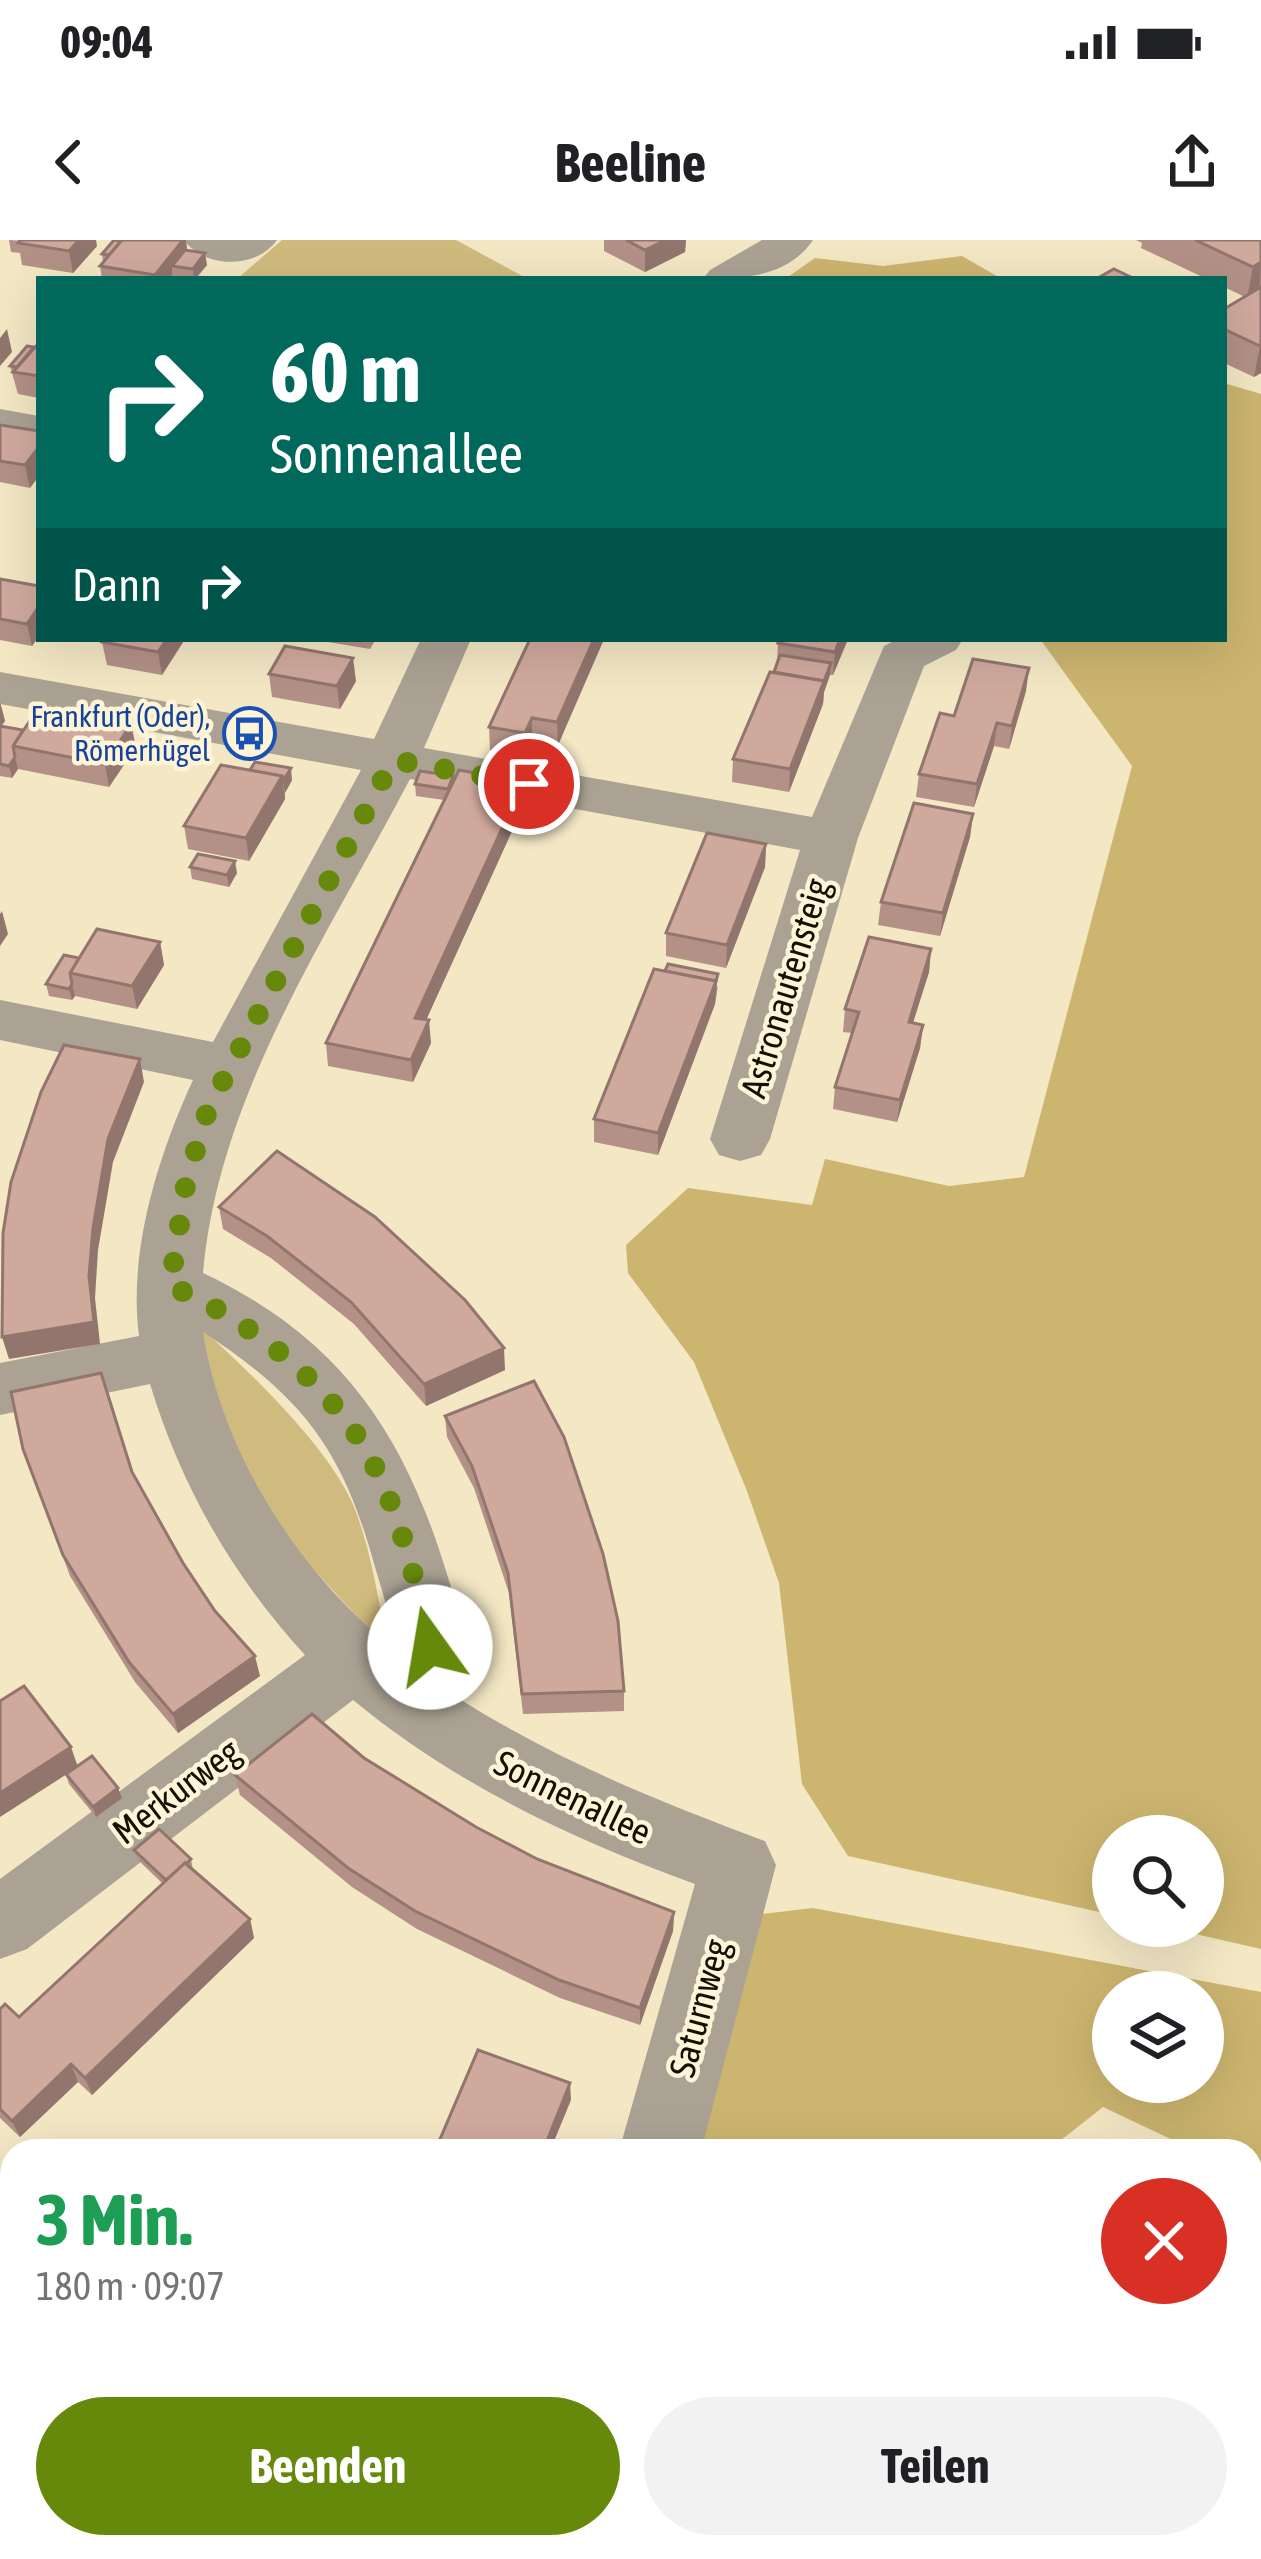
<!DOCTYPE html>
<html lang="de">
<head>
<meta charset="utf-8">
<style>
  body { margin:0; font-family:"Asap Condensed",sans-serif; background:#f2f2f2; color:#202124; height:100vh; display:flex; flex-direction:column; font-size:45px; white-space:nowrap }
  * { box-sizing:border-box; margin:0 }
  p { font-size:39px; color:#757577 }
  .icon { flex:none; width:66px; height:66px; fill:none; stroke:currentColor; stroke-width:2; stroke-linecap:round; stroke-linejoin:round }
  .map { position:relative; flex:1; overflow:hidden }
  .side { position:absolute; left:0px; top:1899px; width:1263px; height:420px; display:flex; flex-direction:column; background:#fff; border-radius:36px 36px 0 0; box-shadow:0 12px 48px #0002 }
  .side>* { flex:none }
  .hud { position:absolute; left:36px; top:36px; width:1191px; height:366px; border-radius:0px; box-shadow:0 12px 48px #0002; background:#00695c; color:#fff; overflow:hidden }
  .controls { position:absolute; left:1092px; top:1575px; display:grid; gap:24px }
  .controls a { display:grid; place-items:center; width:132px; height:132px; border-radius:50%; background:#fff; box-shadow:0 12px 48px #0002; font-size:60px }
  .pin { position:absolute; display:grid; place-items:center; width:102px; height:102px; color:#fff; margin:-51px; border:6px solid #fff; border-radius:50%; box-shadow:0 3px 12px #0007 }
  .me { position:absolute; width:132px; margin:-66px; rotate:347deg; stroke-linejoin:round; filter:drop-shadow(0 0 9px #0008) }
  .turn { display:flex; align-items:center; gap:42px; height:252px; padding:0 36px; font-size:54px }
  .turn .icon { width:156px; height:156px; stroke-width:2.5 }
  .turn b { display:block; font-size:84px; line-height:102px }
  .then { display:flex; align-items:center; height:114px; padding:0 36px; background:#0003; gap:24px; font-size:45px }
  .round { display:grid; place-items:center; flex:none; width:126px; height:126px; border-radius:63px; background:#f2f2f2 }
  .summary { display:flex; align-items:center; justify-content:space-between; height:204px; padding:0 36px }
  h1 { font-size:72px; font-weight:700; line-height:90px; color:#1e9e55 }
  .action { display:flex; gap:24px; margin-top:auto; padding:24px 36px }
  .action a { flex:1; height:138px; border-radius:72px; background:#66890b; color:#fff; font-size:48px; font-weight:700; line-height:138px; text-align:center }
  .action a+a { background:#f2f2f2; color:#202124 }
  .status { display:flex; justify-content:space-between; align-items:center; height:84px; padding:0 60px; background:#fff; direction:ltr }
  .status svg { height:33px; fill:currentColor }
  header { display:flex; justify-content:space-between; align-items:center; height:156px; padding:0 36px; background:#fff; font-size:54px; font-weight:700 }
  .map>svg:first-child { display:block }
  .green { fill:#d0bb7e }
  .forest { fill:#ccb56f; fill-rule:evenodd }
  .lines { fill:none; stroke-linecap:round; stroke-linejoin:round }
  .minor { fill:#aba294; fill-rule:evenodd }
  .wall { fill:#b39187 }
  .shaded-wall { fill:#92766e }
  .building { fill:#d0a99d; stroke:#92766e; stroke-width:3 }
  .route { stroke:#66890b; stroke-width:21; stroke-dasharray:0 37.8 }
  .labels { text-anchor:middle; stroke-width:9; stroke-linejoin:round; paint-order:stroke }
  .far-transit-label { font-size:30px; fill:#164399; stroke:#fef5d8; text-anchor:end }
  .street-label { font-size:36px; fill:#141004; stroke:#fef5d8 }
</style>
</head>
<body>
<div class="status"><b>09:04</b><svg viewBox="0 0 49 12"><path d="M0 12V9h3v3zM5 12V6h3v6zM10 12V3h3v9zM15 12V0h3v12zM26 1h20v11H26zM47 4h2v5h-2z"/></svg></div>
<header><svg class="icon" aria-label="back" viewBox="0 0 24 24"><path d="M15 5l-7 7 7 7"/></svg>Beeline<svg class="icon" aria-label="share" viewBox="0 0 24 24"><path d="M12 15V3M7 8l5-5 5 5M5 13v7h14v-7"/></svg></header>
<div class="map">
<svg width="1261" height="2319" viewBox="0 0 1261 2319">
  <rect width="100%" height="100%" fill="#f3e7c4"/>
  <!-- green -->
  <g class="green">
    <polygon points="282,0 456,0 528,39 237,39"/>
    <path d="M202,1089C249,1131 335,1213 356,1272C372,1315 379,1362 387,1407C318,1336 243,1261 217,1163C210,1139 207,1113 202,1089Z"/>
  </g>
  <!-- forest -->
  <g class="forest">
    <polygon points="962,16 1002,39 785,39 815,18 883,26"/>
    <polygon points="1224,143 1261,154 1261,1709 1160,1686 1203,1686 1203,1596 1113,1596 1113,1675 848,1616 802,1544 779,1343 747,1251 694,1122 628,1033 626,1005 688,948 812,965 825,919 949,946 1024,937 1132,526 1040,399 1224,399"/>
    <path d="M813,1668L1261,1752V1942L1251,1937V1911H1196L1103,1867L1047,1911H695L762,1674ZM1113,1752H1203V1842H1113Z"/>
    <polygon points="0,2018 12,2031 12,2307 391,2307 412,2319 0,2319"/>
    <polygon points="604,2307 822,2307 816,2319 559,2319"/>
  </g>
  <g class="lines">
    <!-- minor -->
    <g class="minor">
      <path d="M184,0H277C257,29 204,29 184,0Z"/>
      <path d="M762,0H813C788,37 743,39 703,39L710,30Z"/>
      <polygon points="0,169 39,176 39,204 0,197"/>
      <path d="M421,399H471L424,508L812,577L884,406L898,399H963L956,410L924,426L858,598L770,899L761,915L740,921L719,915L710,899L800,610L410,539C328,696 219,853 203,1033C339,1097 403,1191 446,1331C459,1373 474,1415 458,1458C556,1520 657,1561 765,1601L776,1625L701,1911H619L695,1644C571,1599 455,1544 353,1460L27,1709L0,1719V1639L305,1415C233,1337 181,1246 150,1144L0,1175V1123L139,1096C128,1011 158,916 193,840L0,800V760L213,802L361,530L0,464V432L374,499ZM203,1092C305,1159 343,1211 375,1327C383,1354 392,1381 394,1409C299,1333 222,1214 203,1092Z"/>
    </g>
  </g>
  <!-- wall -->
  <g class="wall">
    <polygon points="9,0 97,6 73,33 22,25 20,13 11,12"/>
    <polygon points="186,0 187,11 207,25 196,39 102,39 100,26 103,22 102,14 121,1"/>
    <polygon points="604,0 686,0 685,12 645,32 604,11"/>
    <polygon points="1136,0 1261,0 1261,133 1254,137 1224,123 1224,69 1245,57 1224,47 1224,39 1207,39 1141,8 1142,3"/>
    <polygon points="39,104 39,158 18,154 10,126"/>
    <polygon points="0,185 39,191 30,248 0,242"/>
    <polygon points="0,339 39,346 39,396 32,406 0,400"/>
    <polygon points="185,399 162,435 107,425 102,402"/>
    <polygon points="310,399 376,399 370,409"/>
    <polygon points="530,399 604,399 558,505 532,501 526,516 490,510 489,487"/>
    <polygon points="848,399 833,435 830,435 824,452 823,464 789,552 732,542 733,519 774,432 777,424 778,403"/>
    <polygon points="269,434 356,441 340,469 272,457"/>
    <polygon points="1026,451 1009,509 994,506 974,567 916,557 919,534 954,476"/>
    <polygon points="0,462 5,481 1,486 136,507 109,547 18,529 12,538 0,536"/>
    <polygon points="221,525 292,540 285,553 285,559 249,621 188,609 184,586"/>
    <polygon points="498,537 499,555 516,558 517,580 426,780 431,803 413,842 328,826 326,803 444,560 416,556 415,544"/>
    <polygon points="973,574 970,597 940,696 878,685 881,662"/>
    <polygon points="766,604 765,627 726,728 666,716 666,693"/>
    <polygon points="190,627 237,633 229,647 192,639"/>
    <polygon points="160,702 164,725 137,769 75,756 72,760 49,756 46,744 79,718"/>
    <polygon points="931,709 929,732 913,783 923,785 920,808 897,882 833,869 835,847 852,793 843,792 845,769"/>
    <polygon points="718,746 715,764 658,915 594,902 594,879"/>
    <polygon points="219,967 505,1130 426,1166 354,1084 271,1018 223,989"/>
    <polygon points="445,1176 624,1451 624,1471 523,1474 509,1353 474,1248 447,1197"/>
    <polygon points="23,1209 132,1232 183,1323 260,1436 178,1493 135,1442 70,1336"/>
    <polygon points="364,1518 476,1587 537,1619 674,1672 673,1691 640,1785 560,1758 417,1689 352,1647 240,1555 235,1535"/>
    <polygon points="77,1526 122,1558 96,1577 69,1544 66,1535"/>
    <polygon points="134,1610 191,1619 193,1630 250,1679 254,1698 92,1855 78,1842 20,1897 0,1878 0,1769 19,1777 162,1643 138,1620"/>
  </g>
  <!-- shaded-wall -->
  <g class="shaded-wall">
    <polygon points="79,0 96,0 97,6 73,33 69,11"/>
    <polygon points="183,0 186,0 188,19 172,26 172,39 155,39 155,35"/>
    <polygon points="666,0 686,0 685,12 645,32 645,10"/>
    <polygon points="205,13 207,25 194,39 193,29"/>
    <polygon points="1261,22 1260,50 1247,58 1253,27"/>
    <polygon points="7,89 12,112 0,126 0,98"/>
    <polygon points="1261,105 1261,133 1254,137 1260,106"/>
    <polygon points="39,207 39,236 30,248 25,225"/>
    <polygon points="39,366 39,396 32,406 27,384"/>
    <polygon points="167,399 185,399 162,435 158,412"/>
    <polygon points="594,399 604,399 558,505 557,482"/>
    <polygon points="840,399 848,399 833,435 835,412"/>
    <polygon points="353,418 356,441 340,469 337,446"/>
    <polygon points="831,423 830,435 824,452 823,464 789,552 790,529"/>
    <polygon points="1029,428 1026,451 1009,509 1012,486"/>
    <polygon points="0,462 5,481 0,488"/>
    <polygon points="532,478 532,501 526,516 525,493"/>
    <polygon points="997,483 994,506 974,567 977,544"/>
    <polygon points="131,484 136,507 109,547 105,524"/>
    <polygon points="15,517 18,529 12,538 9,526"/>
    <polygon points="291,528 292,540 285,553 283,541"/>
    <polygon points="282,536 285,559 249,621 246,598"/>
    <polygon points="498,537 499,560 490,553"/>
    <polygon points="516,558 517,580 417,800 415,778"/>
    <polygon points="973,574 970,597 940,696 943,673"/>
    <polygon points="766,604 765,627 726,728 727,705"/>
    <polygon points="235,621 237,633 229,647 227,635"/>
    <polygon points="2,671 8,694 0,706 0,674"/>
    <polygon points="160,702 164,725 137,769 132,746"/>
    <polygon points="931,709 929,732 906,804 909,782"/>
    <polygon points="718,734 715,764 658,915 658,893"/>
    <polygon points="72,744 75,756 72,760 69,749"/>
    <polygon points="429,780 431,803 413,842 411,820"/>
    <polygon points="923,785 920,808 897,882 900,860"/>
    <polygon points="140,819 144,842 113,922 98,1010 95,1058 100,1104 9,1119 2,1097 93,988 108,899"/>
    <polygon points="504,1108 505,1130 426,1166 424,1144"/>
    <polygon points="255,1416 260,1436 178,1493 173,1474"/>
    <polygon points="71,1507 78,1527 0,1577 0,1553"/>
    <polygon points="118,1548 122,1558 96,1577 93,1567"/>
    <polygon points="674,1672 673,1691 640,1785 640,1768"/>
    <polygon points="250,1679 254,1698 92,1855 85,1838"/>
    <polygon points="71,1824 78,1842 20,1897 12,1881"/>
    <polygon points="570,1843 571,1860 550,1911 543,1911"/>
  </g>
  <!-- building -->
  <g class="building">
    <polygon points="20,0 79,0 69,11 18,3"/>
    <polygon points="114,0 121,1 109,15 102,14"/>
    <polygon points="122,0 183,0 155,35 100,26"/>
    <polygon points="626,0 666,0 645,10"/>
    <polygon points="1195,0 1261,0 1261,22 1253,27"/>
    <polygon points="185,10 205,13 193,29 172,26"/>
    <polygon points="1114,29 1135,39 1096,39"/>
    <polygon points="1261,47 1261,105 1260,106 1224,89 1224,69"/>
    <polygon points="38,104 39,136 13,132"/>
    <polygon points="27,106 34,107 17,127 10,126"/>
    <polygon points="0,185 39,191 39,207 25,225 0,221"/>
    <polygon points="0,339 39,346 39,366 27,384 0,379"/>
    <polygon points="104,399 167,399 158,412 102,402"/>
    <polygon points="530,399 594,399 557,482 532,478 525,493 489,487"/>
    <polygon points="780,399 840,399 835,412 778,403"/>
    <polygon points="285,406 353,418 337,446 269,434"/>
    <polygon points="780,415 831,423 824,441 774,432"/>
    <polygon points="973,419 1029,428 1012,486 997,483 977,544 919,534 940,473 954,476"/>
    <polygon points="770,432 824,441 790,529 733,519"/>
    <polygon points="39,467 131,484 105,524 13,506"/>
    <polygon points="0,486 23,490 13,506 15,517 9,526 0,524"/>
    <polygon points="255,522 291,528 283,541 282,536 250,530"/>
    <polygon points="221,525 282,536 246,598 184,586"/>
    <polygon points="459,530 498,537 490,553 516,558 415,778 429,780 411,820 326,803"/>
    <polygon points="420,531 453,536 448,549 415,544"/>
    <polygon points="914,563 973,574 943,673 881,662"/>
    <polygon points="707,593 766,604 727,705 666,693"/>
    <polygon points="198,614 235,621 227,635 190,627"/>
    <polygon points="97,689 160,702 132,746 70,733"/>
    <polygon points="869,697 931,709 909,782 923,785 900,860 835,847 859,772 845,769"/>
    <polygon points="64,715 79,718 70,733 72,744 69,749 46,744"/>
    <polygon points="668,724 718,734 716,741 665,731"/>
    <polygon points="654,729 716,741 658,893 594,879"/>
    <polygon points="64,805 140,819 108,899 93,988 89,1036 94,1082 2,1097 3,993 11,942 41,852"/>
    <polygon points="277,911 375,977 465,1060 504,1108 424,1144 351,1062 267,996 219,967"/>
    <polygon points="101,1133 132,1232 183,1323 215,1371 255,1416 173,1474 129,1422 63,1315 23,1209 11,1152"/>
    <polygon points="534,1141 564,1197 603,1314 618,1381 624,1451 522,1454 508,1333 472,1226 445,1176"/>
    <polygon points="24,1446 71,1507 0,1553 0,1461"/>
    <polygon points="312,1474 364,1518 476,1587 537,1619 674,1672 640,1768 559,1740 415,1671 348,1628 235,1535"/>
    <polygon points="92,1516 118,1548 93,1567 66,1534"/>
    <polygon points="159,1589 191,1619 186,1624 185,1623 166,1640 134,1610"/>
    <polygon points="185,1623 250,1679 85,1838 71,1824 12,1881 0,1869 0,1769 5,1764 19,1777"/>
    <polygon points="478,1810 570,1843 543,1911 435,1911"/>
  </g>
  <g class="lines">
    <!-- route -->
    <path class="route" d="M430,1407C416,1341 400,1271 367,1212C326,1140 246,1078 170,1046L186,943L208,869L393,520L529,544"/>
  </g>
  <!-- icons -->
  <defs>
    <symbol id="bus-ring" viewBox="-11 -11 22 22"><circle r="9.5" fill="#fef5d8" stroke="#1a4fb4" stroke-width="1.5"/><path d="M-5-6H5V4H4V6H2V4H-2V6H-4V4H-5ZM-3.5-4V0h7V-4ZM-3.5 1.2v1.5H-2V1.2ZM2 1.2v1.5H3.5V1.2Z" fill="#1a4fb4"/></symbol>
  </defs>
  <g fill-rule="evenodd">
    <use href="#bus-ring" x="220" y="464" width="59" height="59"/>
  </g>
  <g class="labels">
    <!-- far-transit labels -->
    <g class="far-transit-label">
      <text x="210" y="487">Frankfurt (Oder),<tspan x="210" dy="34">Römerhügel</tspan></text>
    </g>
    <!-- street labels -->
    <g class="street-label">
      <text transform="translate(785 748) rotate(-73)" y="13">Astronautensteig</text>
      <text transform="translate(176 1551) rotate(-37)" y="13">Merkurweg</text>
      <text transform="translate(573 1557) rotate(26)" y="13">Sonnenallee</text>
      <text transform="translate(699 1768) rotate(-75)" y="13">Saturnweg</text>
    </g>
  </g>
</svg>
<div class="controls">
<a><svg class="icon" aria-label="search" viewBox="0 0 24 24"><circle cx="10" cy="10" r="6"/><path d="M15 15l6 6"/></svg></a>
<a><svg class="icon" aria-label="layers" viewBox="0 0 24 24"><path d="M12 4l9 5-9 5-9-5zM3 14l9 5 9-5"/></svg></a>
</div>
<div class="pin" style="left:529px;top:544px;background:#d93025"><svg class="icon" aria-label="arrive" viewBox="0 0 24 24"><path d="M6 21V4h12l-3 4 3 4H6"/></svg></div>
<svg class="me" style="left:430px;top:1407px" viewBox="-20 -20 40 40"><circle r="19" fill="#fff"/><path d="M0-13L10 11 0 6-10 11z" fill="#66890b"/></svg>
<div class="hud">
<div class="turn"><svg class="icon" aria-label="right" viewBox="0 0 24 24"><path d="M7 20v-9h11M14 6l5 5-5 5"/></svg><div><b>60 m</b>Sonnenallee</div></div>
<div class="then">Dann<svg class="icon" aria-label="right" viewBox="0 0 24 24"><path d="M7 20v-9h11M14 6l5 5-5 5"/></svg></div>
</div>
<section class="side">
<div class="summary"><div><h1>3 Min.</h1><p>180 m · 09:07</p></div><a class="round" style="background:#d93025;color:#fff"><svg class="icon" aria-label="close" viewBox="0 0 24 24"><path d="M6 6l12 12M18 6L6 18"/></svg></a></div>
<div class="action"><a>Beenden</a><a>Teilen</a></div>
</section>
</div>
</body>
</html>
